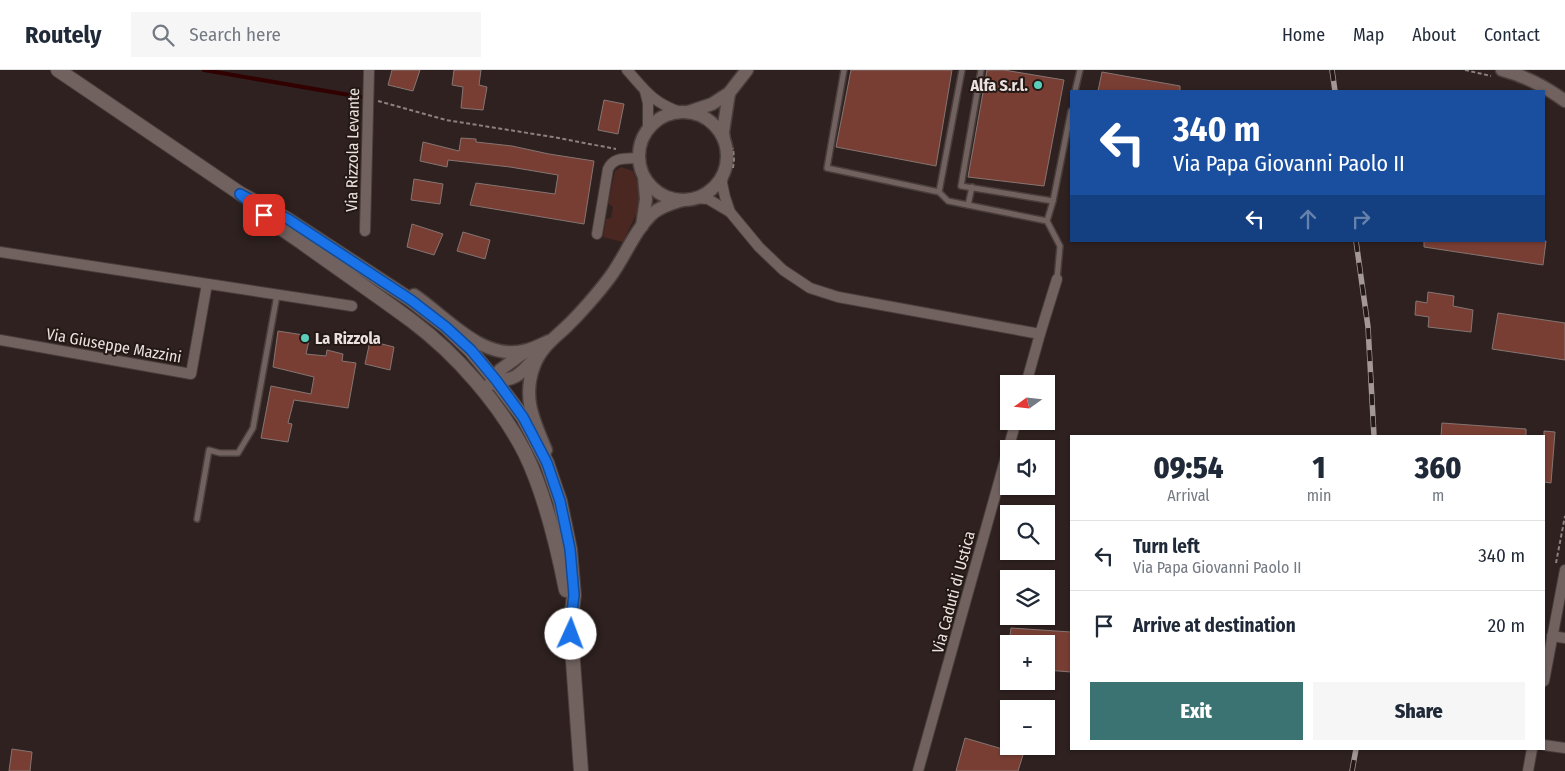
<!DOCTYPE html>
<html lang="en">
<head>
<meta charset="utf-8">
<style>
  body { margin:0; font-family:"Fira Sans Condensed",sans-serif; background:#f6f6f7; color:#1f2937; height:100vh; display:flex; flex-direction:column; font-size:19px; white-space:nowrap }
  * { box-sizing:border-box; margin:0 }
  p { font-size:16px; color:#747a83 }
  .icon { flex:none; width:28px; height:28px; fill:none; stroke:currentColor; stroke-width:2; stroke-linecap:round; stroke-linejoin:round }
  .map { position:relative; flex:1; overflow:hidden }
  .drawer { position:absolute; left:1070px; top:365px; width:475px; height:315px; display:flex; flex-direction:column; background:#fff; border-radius:0px; box-shadow:0 1px 4px #0004 }
  .drawer>* { flex:none }
  .guide { position:absolute; left:1070px; top:20px; width:475px; height:152px; border-radius:0px; box-shadow:0 1px 4px #0004; background:#1a4fa0; color:#fff; overflow:hidden }
  .needle { width:32px; rotate:255deg }
  .tools { position:absolute; left:1000px; top:305px; display:grid; gap:10px }
  .tools a { display:grid; place-items:center; width:55px; height:55px; border-radius:0px; background:#fff; box-shadow:0 1px 4px #0004; font-size:25px }
  .pin { position:absolute; display:grid; place-items:center; width:42px; height:42px; color:#fff; margin:-21px; border-radius:10px; box-shadow:0 2px 8px #0006 }
  .me { position:absolute; width:55px; margin:-28px; rotate:2deg; stroke-linejoin:round; filter:drop-shadow(0 0 4px #0008) }
  .turn { display:flex; align-items:center; gap:18px; height:105px; padding:0 20px; font-size:22px }
  .turn .icon { width:65px; height:65px; stroke-width:2.5 }
  .turn b { display:block; font-size:35px; line-height:42px }
  .lanes { display:flex; align-items:center; height:48px; padding:0 20px; background:#0003; justify-content:center; gap:25px; direction:ltr }
  .lanes .off { opacity:.35 }
  .eta { display:flex; justify-content:space-evenly; align-items:center; height:85px; text-align:center }
  .eta b { font-size:30px; font-weight:800; line-height:35px }
  .primary-button { display:flex; gap:10px; margin-top:auto; padding:10px 20px }
  .primary-button a { flex:1; height:58px; border-radius:0px; background:#3a7372; color:#fff; font-size:20px; font-weight:800; line-height:58px; text-align:center }
  .primary-button a+a { background:#f6f6f7; color:#1f2937 }
  ul { padding:0; list-style:none }
  li { display:flex; align-items:center; gap:15px; height:70px; padding:0 20px; border-top:1px solid #e0e1e3 }
  li div { flex:1 }
  li b { display:block; font-size:19px }
  li em { font-style:normal }
  header { display:flex; align-items:center; gap:30px; box-sizing:border-box; height:70px; padding:0 25px; background:#fff; border-bottom:1px solid #e0e1e3 }
  header strong { font-size:24px }
  nav { display:flex; gap:28px; margin-inline-start:auto; font-size:18px }
  .search { width:350px; height:45px; background:#f6f6f7; display:flex; align-items:center; gap:12px; box-sizing:border-box; padding:0 18px; border-radius:0px; color:#747a83; font-size:19px }
  .map>svg:first-child { display:block }
  .green { fill:#4a2720 }
  .lines { fill:none; stroke-linecap:round; stroke-linejoin:round }
  .stream { stroke:#310000; stroke-width:4 }
  .building { fill:#783e34; stroke:#857572 }
  .service-casing { stroke:#493e3c; stroke-width:8 }
  .minor-casing { stroke:#493e3c; stroke-width:12 }
  .tertiary-casing { stroke:#493e3c; stroke-width:15 }
  .secondary-casing { stroke:#493e3c; stroke-width:16 }
  .path { stroke:#8c817f; stroke-width:2; stroke-dasharray:4 2.5; stroke-linecap:butt }
  .service { stroke:#71625f; stroke-width:5 }
  .minor { stroke:#71625f; stroke-width:10 }
  .tertiary { stroke:#71625f; stroke-width:12 }
  .secondary { stroke:#71625f; stroke-width:14 }
  .rail-casing { stroke:#a39896; stroke-width:5.5 }
  .rail { stroke:#241815; stroke-width:4; stroke-dasharray:11; stroke-linecap:butt }
  .route-casing { stroke:#114b97; stroke-width:12 }
  .route { stroke:#1a73e8; stroke-width:9 }
  .poi-dot { fill:#5bcebb; stroke:#241815; stroke-width:2 }
  .labels { text-anchor:middle; stroke-width:4; stroke-linejoin:round; paint-order:stroke }
  .poi-label { font-size:16px; font-weight:bold; fill:#ebe2e0; stroke:#241815; text-anchor:end }
  .street-label { font-size:16px; fill:#ebe2e0; stroke:#241815 }
</style>
</head>
<body>
<header>
<strong>Routely</strong>
<div class="search"><svg class="icon" aria-label="search" viewBox="0 0 24 24"><circle cx="10" cy="10" r="6"/><path d="M15 15l6 6"/></svg>Search here</div>
<nav><a>Home</a><a>Map</a><a>About</a><a>Contact</a></nav>
</header>
<div class="map">
<svg width="1565" height="701" viewBox="0 0 1565 701">
  <rect width="100%" height="100%" fill="#2e211f"/>
  <!-- green -->
  <polygon class="green" points="621,97 633,101 641,122 642,132 623,172 603,167 606,149 611,148 613,137 608,133 615,101"/>
  <g class="lines">
    <!-- stream -->
    <polyline class="stream" points="204,0 361,27"/>
  </g>
  <!-- building -->
  <g class="building">
    <polygon points="392,0 420,0 413,21 388,15"/>
    <polygon points="454,0 481,0 479,15 487,17 483,40 461,38 463,17 452,15"/>
    <polygon points="851,0 952,0 936,96 836,77"/>
    <polygon points="987,0 1004,0 1064,10 1044,116 968,107"/>
    <polygon points="1102,2 1180,16 1180,21 1098,21"/>
    <polygon points="604,30 624,34 618,64 598,60"/>
    <polygon points="461,68 476,69 476,72 512,76 549,84 594,91 584,154 470,135 476,113 555,124 558,105 510,97 448,90 447,97 420,91 423,72 459,81"/>
    <polygon points="414,109 443,114 440,134 411,130"/>
    <polygon points="412,154 443,164 434,185 407,177"/>
    <polygon points="463,162 490,170 485,189 457,181"/>
    <polygon points="1424,171 1546,171 1543,195 1424,177"/>
    <polygon points="1428,222 1454,226 1453,236 1473,240 1471,262 1428,257 1429,247 1415,245 1416,231 1427,233"/>
    <polygon points="1498,243 1565,253 1565,290 1492,279"/>
    <polygon points="278,261 310,266 306,284 326,286 327,280 343,284 342,291 356,293 348,338 294,330 288,353 292,354 288,372 261,368 271,316 311,324 314,307 273,297"/>
    <polygon points="370,271 394,277 390,300 365,294"/>
    <polygon points="1442,353 1526,359 1526,366 1441,366"/>
    <polygon points="1544,361 1555,362 1551,413 1544,412"/>
    <polygon points="1011,558 1071,562 1071,602 1046,600 1046,574 1009,574"/>
    <polygon points="965,668 1023,685 1018,701 956,701"/>
    <polygon points="12,679 32,682 30,701 9,701"/>
  </g>
  <g class="lines">
    <defs>
      <g id="service">
        <polyline points="844,0 827,98 939,122 948,131 1047,151 1060,176 1057,209"/>
        <polyline points="981,0 961,116 1053,131"/>
        <polyline points="1075,21 1080,0"/>
        <polyline points="939,122 962,0"/>
        <polyline points="968,135 972,117"/>
        <polyline points="1047,151 1053,131 1071,41"/>
        <polyline points="197,449 209,380 220,383 238,383 253,358 277,225"/>
      </g>
      <g id="minor">
        <path d="M627,0C646,21 652,32 680,42"/>
        <polyline points="645,21 648,33 648,59"/>
        <polyline points="723,103 722,113 725,127 730,142 759,177 783,200 810,218 838,227 1040,264 1026,314"/>
        <polyline points="695,128 708,129 730,142"/>
        <polyline points="365,161 369,0"/>
        <path d="M597,164L608,99C614,86 627,89 640,88"/>
        <polyline points="0,182 352,236"/>
        <polyline points="1040,264 1057,209"/>
        <polyline points="0,270 191,304 207,214"/>
        <polyline points="1552,566 1565,568"/>
        <polyline points="1544,611 1565,500"/>
        <polyline points="1544,675 1565,678"/>
        <polyline points="918,701 1016,351"/>
        <polyline points="1528,701 1532,679"/>
      </g>
      <g id="tertiary">
        <path d="M1502,0C1525,6 1546,17 1565,31"/>
        <polyline points="688,42 712,34 729,23 747,0"/>
        <circle cx="683" cy="86" r="44"/>
        <polyline points="724,70 723,62 729,23"/>
        <polyline points="642,156 646,129 644,107"/>
        <path d="M414,225C447,247 483,293 527,280C535,278 542,274 549,271"/>
        <path d="M495,310C518,311 522,301 536,287"/>
        <polyline points="483,320 495,310 500,300 526,281"/>
        <path d="M546,380C534,351 522,328 534,296C540,279 552,270 565,258C578,246 599,222 610,207C625,187 634,161 652,144C661,136 673,133 683,130"/>
      </g>
      <g id="secondary">
        <polyline points="58,0 241,124 287,149 411,230 446,257 471,281 495,310 523,347 547,393 560,431 570,479 574,525 571,550 571,564 581,701"/>
        <path d="M262,143C275,155 290,164 304,174C340,200 377,225 412,251C456,284 500,334 525,383C545,424 557,475 566,520"/>
      </g>
    </defs>
    <!-- service casing -->
    <use href="#service" class="service-casing"/>
    <!-- minor casing -->
    <use href="#minor" class="minor-casing"/>
    <!-- tertiary casing -->
    <use href="#tertiary" class="tertiary-casing"/>
    <!-- secondary casing -->
    <use href="#secondary" class="secondary-casing"/>
    <!-- path -->
    <g class="path">
      <polyline points="1465,0 1491,6"/>
      <polyline points="378,31 446,50 553,67 616,79"/>
      <polyline points="733,98 734,90 733,78"/>
      <polyline points="1556,493 1565,446"/>
    </g>
    <!-- service -->
    <use href="#service" class="service"/>
    <!-- minor -->
    <use href="#minor" class="minor"/>
    <!-- tertiary -->
    <use href="#tertiary" class="tertiary"/>
    <!-- secondary -->
    <use href="#secondary" class="secondary"/>
    <defs>
      <g id="rail">
        <polyline points="1332,0 1335,21"/>
        <polyline points="1356,171 1368,257 1374,366"/>
        <polyline points="1352,701 1356,679"/>
      </g>
    </defs>
    <!-- rail casing -->
    <use href="#rail" class="rail-casing"/>
    <!-- rail -->
    <use href="#rail" class="rail"/>
  </g>
  <g class="lines">
    <defs>
      <polyline id="route" points="264,145 240,124 288,149 411,230 446,257 471,280 496,310 523,347 532,364 547,393 560,431 570,479 574,525 571,550 571,564"/>
    </defs>
    <!-- route casing -->
    <use href="#route" class="route-casing"/>
    <!-- route -->
    <use href="#route" class="route"/>
  </g>
  <!-- markers -->
  <g class="poi-dot">
    <circle cx="1038" cy="15" r="5"/>
    <circle cx="305" cy="268" r="5"/>
  </g>
  <g class="labels">
    <!-- poi labels -->
    <g class="poi-label">
      <text x="1028" y="21">Alfa S.r.l.</text>
      <text x="315" y="274" text-anchor="start">La Rizzola</text>
    </g>
    <!-- street labels -->
    <g class="street-label">
      <text transform="translate(352 80) rotate(-89)" y="6">Via Rizzola Levante</text>
      <text transform="translate(114 275) rotate(10)" y="6">Via Giuseppe Mazzini</text>
      <text transform="translate(953 522) rotate(-75)" y="6">Via Caduti di Ustica</text>
    </g>
  </g>
</svg>
<div class="tools">
<a><svg class="needle" viewBox="-14 -14 28 28"><path d="M0-13l5 13h-10z" fill="#e53935"/><path d="M0 13l5-13h-10z" fill="#747a83"/></svg></a>
<a><svg class="icon" aria-label="sound" viewBox="0 0 24 24"><path d="M4 9h4l5-4v14l-5-4H4zM17 9q2 3 0 6"/></svg></a>
<a><svg class="icon" aria-label="search" viewBox="0 0 24 24"><circle cx="10" cy="10" r="6"/><path d="M15 15l6 6"/></svg></a>
<a><svg class="icon" aria-label="layers" viewBox="0 0 24 24"><path d="M12 4l9 5-9 5-9-5zM3 14l9 5 9-5"/></svg></a>
<a>+</a>
<a>−</a>
</div>
<div class="pin" style="left:264px;top:145px;background:#d93025"><svg class="icon" aria-label="arrive" viewBox="0 0 24 24"><path d="M6 21V4h12l-3 4 3 4H6"/></svg></div>
<svg class="me" style="left:571px;top:564px" viewBox="-20 -20 40 40"><circle r="19" fill="#fff"/><path d="M0-13L10 11 0 6-10 11z" fill="#1a73e8"/></svg>
<div class="guide">
<div class="turn"><svg class="icon" aria-label="left" viewBox="0 0 24 24"><path d="M17 20v-9H6M10 6l-5 5 5 5"/></svg><div><b>340 m</b>Via Papa Giovanni Paolo II</div></div>
<div class="lanes"><svg class="icon" aria-label="left" viewBox="0 0 24 24"><path d="M17 20v-9H6M10 6l-5 5 5 5"/></svg><svg class="icon off" aria-label="ahead" viewBox="0 0 24 24"><path d="M12 20V5M6 11l6-6 6 6"/></svg><svg class="icon off" aria-label="right" viewBox="0 0 24 24"><path d="M7 20v-9h11M14 6l5 5-5 5"/></svg></div>
</div>
<section class="drawer">
<div class="eta">
<div><b>09:54</b><p>Arrival</p></div>
<div><b>1</b><p>min</p></div>
<div><b>360</b><p>m</p></div>
</div>
<ul>
<li><svg class="icon" aria-label="left" viewBox="0 0 24 24"><path d="M17 20v-9H6M10 6l-5 5 5 5"/></svg><div><b>Turn left</b><p>Via Papa Giovanni Paolo II</p></div><em>340 m</em></li>
<li><svg class="icon" aria-label="arrive" viewBox="0 0 24 24"><path d="M6 21V4h12l-3 4 3 4H6"/></svg><div><b>Arrive at destination</b></div><em>20 m</em></li>
</ul>
<div class="primary-button"><a>Exit</a><a>Share</a></div>
</section>
</div>
</body>
</html>
